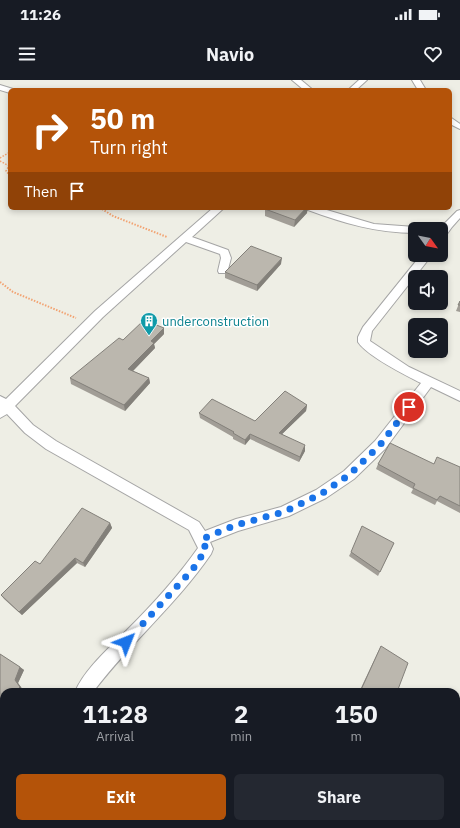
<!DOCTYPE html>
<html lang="en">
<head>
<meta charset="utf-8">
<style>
  body { margin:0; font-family:"IBM Plex Sans",sans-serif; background:#242831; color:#f1f3f6; height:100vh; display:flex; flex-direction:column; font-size:15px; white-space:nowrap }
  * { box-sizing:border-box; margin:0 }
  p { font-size:13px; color:#9ea1a6 }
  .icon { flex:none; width:22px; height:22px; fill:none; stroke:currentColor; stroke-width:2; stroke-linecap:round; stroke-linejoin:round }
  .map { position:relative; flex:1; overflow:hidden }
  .panel { position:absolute; left:0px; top:608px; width:460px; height:140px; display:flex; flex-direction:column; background:#171b24; border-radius:12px 12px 0 0; box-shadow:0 2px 6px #0003 }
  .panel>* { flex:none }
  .hud { position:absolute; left:8px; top:8px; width:444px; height:122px; border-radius:6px; box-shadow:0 2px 6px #0003; background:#b45309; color:#fff; overflow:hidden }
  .needle { width:26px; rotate:123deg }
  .tools { position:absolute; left:408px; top:142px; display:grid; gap:8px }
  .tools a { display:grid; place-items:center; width:40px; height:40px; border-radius:6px; background:#171b24; box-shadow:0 2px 6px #0003; font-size:20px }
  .pin { position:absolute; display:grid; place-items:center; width:34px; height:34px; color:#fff; margin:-17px; border:2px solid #fff; border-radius:50%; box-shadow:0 1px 4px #0007 }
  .me { position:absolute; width:44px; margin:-22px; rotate:45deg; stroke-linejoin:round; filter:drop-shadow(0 0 3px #0008) }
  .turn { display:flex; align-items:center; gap:14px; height:84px; padding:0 16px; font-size:18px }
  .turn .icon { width:52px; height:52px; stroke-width:2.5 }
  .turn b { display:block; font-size:28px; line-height:34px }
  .then { display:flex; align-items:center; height:38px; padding:0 16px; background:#0003; gap:8px; font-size:15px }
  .eta { display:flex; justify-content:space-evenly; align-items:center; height:68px; text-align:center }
  .eta b { font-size:24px; font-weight:700; line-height:28px }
  .button { display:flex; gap:8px; margin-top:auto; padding:8px 16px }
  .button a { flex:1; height:46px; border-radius:6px; background:#b45309; color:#fff; font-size:16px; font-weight:700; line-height:46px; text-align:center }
  .button a+a { background:#242831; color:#f1f3f6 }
  .status { display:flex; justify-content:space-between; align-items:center; height:28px; padding:0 20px; background:#171b24; direction:ltr }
  .status svg { height:11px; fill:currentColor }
  header { display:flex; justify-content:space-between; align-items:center; height:52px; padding:0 16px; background:#171b24; font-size:18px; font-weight:700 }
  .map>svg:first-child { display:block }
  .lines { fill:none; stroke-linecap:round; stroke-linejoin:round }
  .street-casing { stroke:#a5a5a5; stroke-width:2 }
  .path-far1 { stroke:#f2a372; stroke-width:1.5; stroke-dasharray:1.5 1.5; stroke-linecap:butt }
  .path { stroke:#f2a372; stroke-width:2; stroke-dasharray:1.5 1.5; stroke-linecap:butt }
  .street { fill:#fff; fill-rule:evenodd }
  .wall { fill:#a19d96 }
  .shaded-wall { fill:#83807a }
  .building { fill:#bbb7ae; stroke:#83807a }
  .route { stroke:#1a73e8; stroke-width:7; stroke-dasharray:0 12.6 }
  .labels { text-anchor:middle; stroke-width:3; stroke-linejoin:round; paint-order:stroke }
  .culture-label { font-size:13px; fill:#0d838f; stroke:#fff; text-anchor:start }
</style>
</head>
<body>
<div class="status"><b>11:26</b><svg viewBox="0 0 49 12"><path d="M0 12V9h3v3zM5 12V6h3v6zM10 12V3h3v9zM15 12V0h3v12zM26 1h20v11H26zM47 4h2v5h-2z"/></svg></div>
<header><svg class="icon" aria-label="menu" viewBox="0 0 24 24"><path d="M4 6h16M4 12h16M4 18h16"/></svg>Navio<svg class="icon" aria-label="heart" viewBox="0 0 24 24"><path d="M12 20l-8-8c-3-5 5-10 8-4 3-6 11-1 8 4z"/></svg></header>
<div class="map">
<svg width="460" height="748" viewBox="0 0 460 748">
  <rect width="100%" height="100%" fill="#eeeee5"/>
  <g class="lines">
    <defs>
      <g id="street">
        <polygon points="292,0 301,0 313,10 304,10"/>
        <polygon points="359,0 367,0 356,10 348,10"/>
        <polygon points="412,0 420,0 426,10 418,10"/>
        <polygon points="0,5 13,9 13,10 10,10 10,13 0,10"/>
        <polygon points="450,37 460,44 460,49 450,44"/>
        <path d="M213,128H224L192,157L228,170L231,178L227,193H219L218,191L221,178L220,174L186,162L103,237L15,326L33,345L56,361L199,442L205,451L236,439L281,427L316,410L344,391L375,361L421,303C405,295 367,276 358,262V257L363,247L421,175H432L372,251L370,261L409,287L460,311V321L431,307L385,369L354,399L326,418L289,436L238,451L210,462L213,469L211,474C177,524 130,563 93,612H75C84,590 109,568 126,551C152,525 177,498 198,468L189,450L46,369L25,353L7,334L0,338V316L6,319L95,231Z"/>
        <path d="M306,128H320L374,144L415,147L419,149H415V153C377,153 343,143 308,130Z"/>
        <polygon points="460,130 460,138 452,147 444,158 441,159 441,149 420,149 422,147 445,143 457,131"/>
        <polygon points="4,704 4,725 0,727 0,706"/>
      </g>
    </defs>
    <!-- street casing -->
    <use href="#street" class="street-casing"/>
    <!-- path-far1 -->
    <g class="path-far1">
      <polyline points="0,78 10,72"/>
      <polyline points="0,81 9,86 6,91 10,96"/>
      <polyline points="101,128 103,130"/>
    </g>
    <!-- path -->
    <g class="path">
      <polyline points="102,129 113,136 167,157"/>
      <polyline points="0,202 13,212 76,238"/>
    </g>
    <!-- street -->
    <use href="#street" class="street"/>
  </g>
  <!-- wall -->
  <g class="wall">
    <polygon points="265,129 307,133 294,147 265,136"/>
    <polygon points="281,184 257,211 225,198 225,192"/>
    <polygon points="460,221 460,232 456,231"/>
    <polygon points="164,254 154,264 155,268 133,291 149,298 150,303 125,331 71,304 70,298 123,260"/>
    <polygon points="307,325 306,331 282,354 305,371 299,382 250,359 245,365 233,359 233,357 200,338 199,333 255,341"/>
    <polygon points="378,384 434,384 460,387 460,433 437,421 435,425 411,413 413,409 376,389"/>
    <polygon points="110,443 112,448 85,487 77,483 22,535 4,519 1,515 40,484"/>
    <polygon points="394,463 378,496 349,476 351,472"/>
    <polygon points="381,566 397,612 359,612 378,572"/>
    <polygon points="0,574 24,590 18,603 23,610 21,612 4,612 4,627 0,626"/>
  </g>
  <!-- shaded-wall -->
  <g class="shaded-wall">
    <polygon points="306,128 308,128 307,133 294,147 295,140"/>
    <polygon points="282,178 281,184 257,211 257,205"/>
    <polygon points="164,248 164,254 154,264 155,268 129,295 128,289 151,261"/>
    <polygon points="149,298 150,303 125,331 124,325"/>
    <polygon points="307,325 306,331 278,358 279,353"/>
    <polygon points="250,354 250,359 245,365 245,360"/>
    <polygon points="305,365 305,371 299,382 300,377"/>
    <polygon points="110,443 112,448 85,487 83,483"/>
    <polygon points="75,478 77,483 22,535 19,532"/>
    <polygon points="20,587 24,590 18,603 23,610 21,612 15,612 15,600"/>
  </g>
  <!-- building -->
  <g class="building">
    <polygon points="266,128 306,128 295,140 265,129"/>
    <polygon points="251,166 282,178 257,205 225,192"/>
    <polygon points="460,221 460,225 458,225"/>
    <polygon points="144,240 164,248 151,261 154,263 128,289 149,298 124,325 70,298 119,258 123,260"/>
    <polygon points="285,311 307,325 279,353 305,365 300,377 250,354 245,360 233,353 234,352 199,333 212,319 255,341"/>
    <polygon points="390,363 434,384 437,377 460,387 460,426 440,416 437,420 413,408 415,404 378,384"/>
    <polygon points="82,428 110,443 83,483 75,478 19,532 1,515 35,481 40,484"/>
    <polygon points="362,446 394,463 380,492 351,472"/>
    <polygon points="381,566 408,583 397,612 360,612"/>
    <polygon points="0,574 20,587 15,600 20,607 15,612 4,612 4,623 3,624 0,624"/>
    <polygon points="58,744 102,744 107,748 55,748"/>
  </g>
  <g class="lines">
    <!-- route -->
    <polyline class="route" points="126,562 193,489 206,469 202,459 236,445 284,432 321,414 349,395 380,365 409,327"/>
  </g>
  <!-- icons -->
  <defs>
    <symbol id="building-pin" viewBox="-11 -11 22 30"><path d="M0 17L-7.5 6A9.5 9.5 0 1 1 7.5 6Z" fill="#0f9aa8" stroke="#fff"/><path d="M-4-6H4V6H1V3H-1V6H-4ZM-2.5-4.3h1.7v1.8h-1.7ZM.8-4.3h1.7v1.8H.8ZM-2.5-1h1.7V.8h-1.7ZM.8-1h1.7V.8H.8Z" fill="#fff"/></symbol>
  </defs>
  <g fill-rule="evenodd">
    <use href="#building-pin" x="139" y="231" width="20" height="27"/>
  </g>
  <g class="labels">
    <!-- culture labels -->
    <g class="culture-label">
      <text x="162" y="246">underconstruction</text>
    </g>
  </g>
</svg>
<div class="tools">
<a><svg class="needle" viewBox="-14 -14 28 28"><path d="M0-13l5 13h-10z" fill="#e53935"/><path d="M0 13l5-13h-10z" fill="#9ea1a6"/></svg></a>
<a><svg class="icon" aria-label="sound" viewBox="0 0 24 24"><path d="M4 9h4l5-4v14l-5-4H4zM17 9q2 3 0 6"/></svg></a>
<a><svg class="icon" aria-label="layers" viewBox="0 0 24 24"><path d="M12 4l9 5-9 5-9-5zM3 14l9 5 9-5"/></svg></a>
</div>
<div class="pin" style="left:409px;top:327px;background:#d93025"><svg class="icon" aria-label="arrive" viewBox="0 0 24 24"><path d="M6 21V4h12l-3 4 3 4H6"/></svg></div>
<svg class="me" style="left:126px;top:562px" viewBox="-20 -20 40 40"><path d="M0-17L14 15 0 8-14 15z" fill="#1a73e8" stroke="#fff" stroke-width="4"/></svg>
<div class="hud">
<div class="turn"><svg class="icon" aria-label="right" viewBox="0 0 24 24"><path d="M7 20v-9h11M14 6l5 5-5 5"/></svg><div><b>50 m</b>Turn right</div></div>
<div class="then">Then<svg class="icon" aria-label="arrive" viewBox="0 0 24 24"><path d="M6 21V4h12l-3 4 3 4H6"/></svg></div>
</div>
<section class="panel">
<div class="eta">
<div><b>11:28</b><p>Arrival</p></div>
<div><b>2</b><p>min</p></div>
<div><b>150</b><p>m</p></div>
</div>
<div class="button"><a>Exit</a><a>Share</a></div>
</section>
</div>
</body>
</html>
